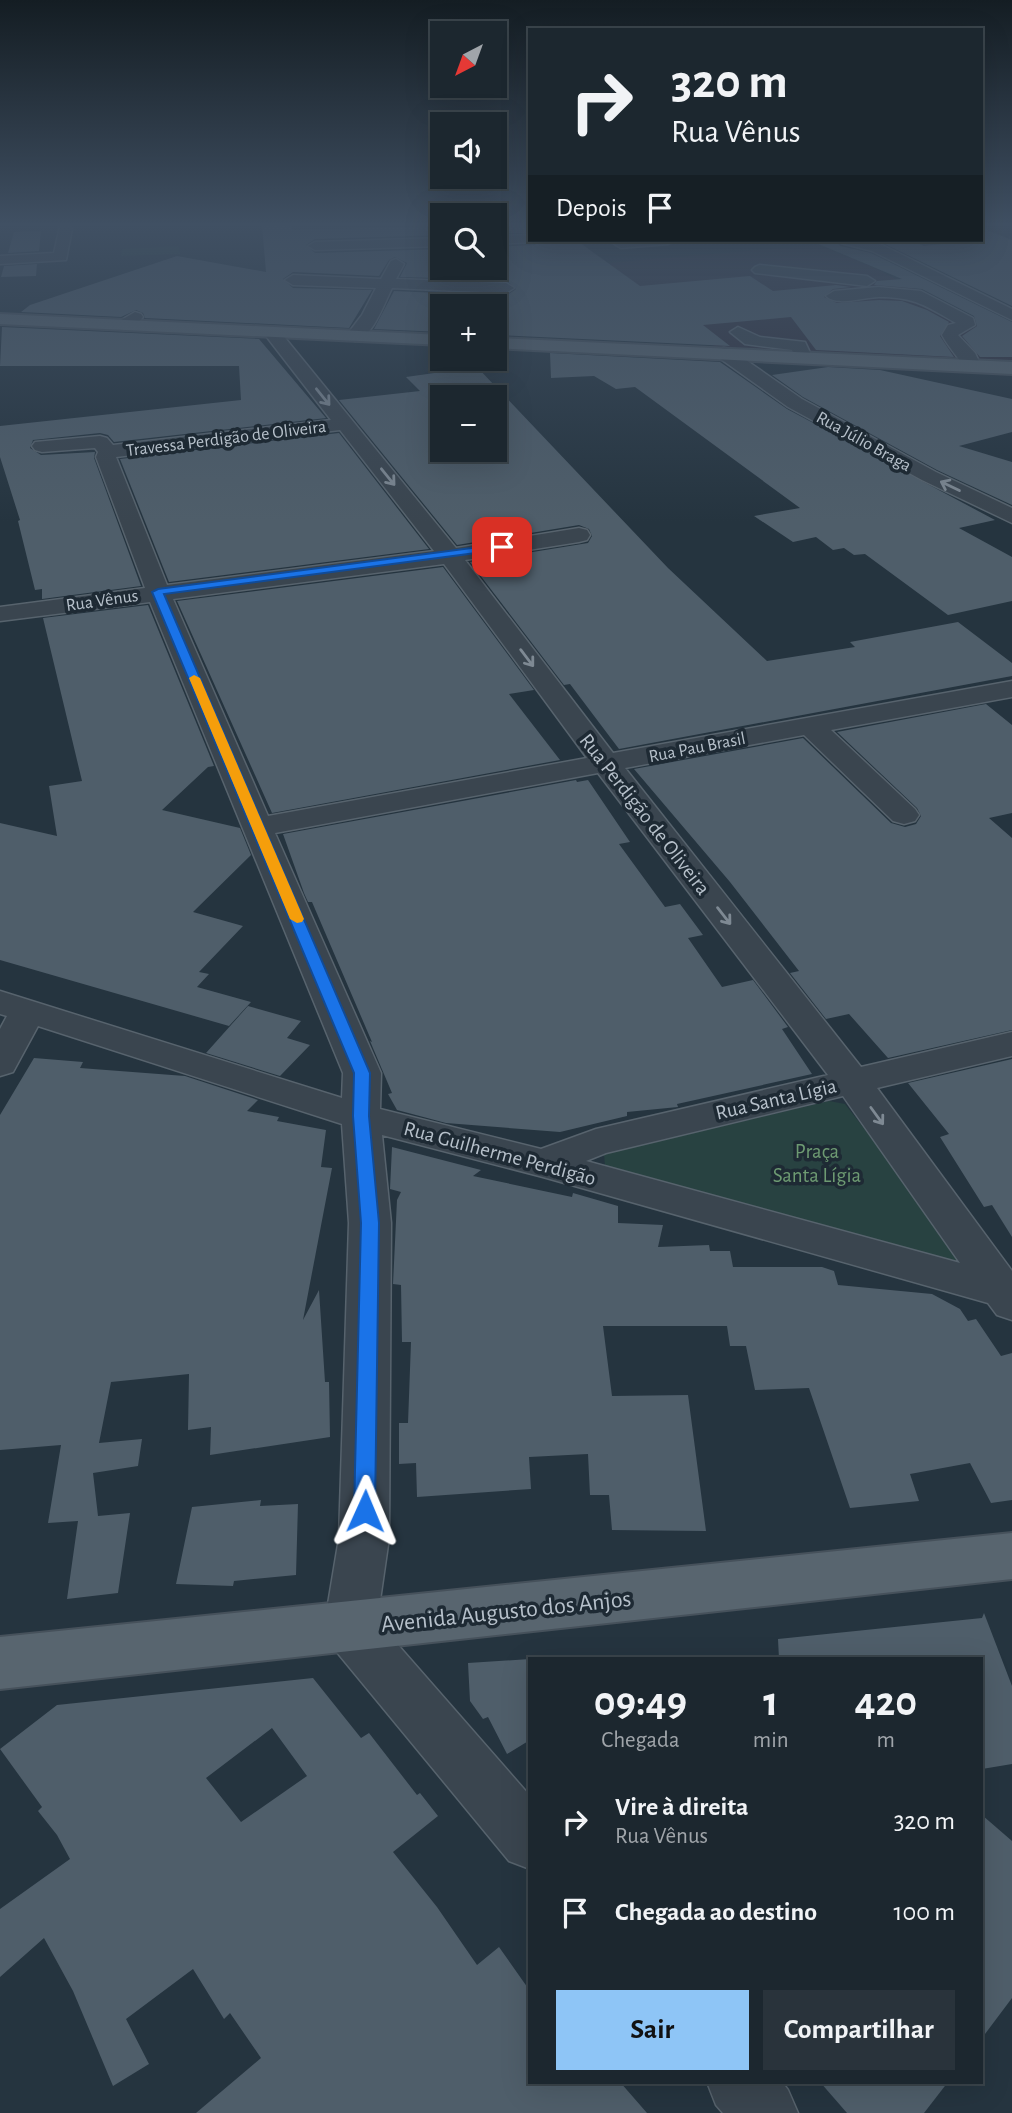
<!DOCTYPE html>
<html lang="pt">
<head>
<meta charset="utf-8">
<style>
  body { margin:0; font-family:"Alegreya Sans",sans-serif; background:#29333b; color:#f1f3f6; height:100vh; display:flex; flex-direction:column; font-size:26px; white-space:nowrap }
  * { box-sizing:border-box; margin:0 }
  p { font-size:23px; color:#a0a5aa }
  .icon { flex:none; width:38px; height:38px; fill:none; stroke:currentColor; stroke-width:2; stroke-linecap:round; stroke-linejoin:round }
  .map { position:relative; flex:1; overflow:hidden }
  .sheet { position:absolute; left:528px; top:1657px; width:455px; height:427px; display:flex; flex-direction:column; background:#1c272f; border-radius:0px; box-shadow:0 7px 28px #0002,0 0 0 2px #3a444b }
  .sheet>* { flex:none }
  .top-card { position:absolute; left:528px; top:28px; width:455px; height:214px; border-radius:0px; box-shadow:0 7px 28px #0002,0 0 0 2px #3a444b; background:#1c272f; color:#f1f3f6; overflow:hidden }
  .needle { width:46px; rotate:221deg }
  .buttons { position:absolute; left:430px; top:21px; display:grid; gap:14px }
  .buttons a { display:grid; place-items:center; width:77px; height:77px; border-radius:0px; background:#1c272f; box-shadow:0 7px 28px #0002,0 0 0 2px #3a444b; font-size:35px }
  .pin { position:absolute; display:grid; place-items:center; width:60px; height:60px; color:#fff; margin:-30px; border-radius:14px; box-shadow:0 4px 10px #0006 }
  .me { position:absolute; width:77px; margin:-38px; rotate:1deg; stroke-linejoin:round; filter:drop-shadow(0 0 5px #0008) }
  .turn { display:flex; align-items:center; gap:24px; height:147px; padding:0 28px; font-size:32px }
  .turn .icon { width:91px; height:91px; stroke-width:2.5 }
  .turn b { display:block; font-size:49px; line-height:60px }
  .then { display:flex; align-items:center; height:66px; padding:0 28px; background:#0003; gap:14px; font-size:26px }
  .eta { display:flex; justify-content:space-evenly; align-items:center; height:119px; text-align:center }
  .eta b { font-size:42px; font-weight:700; line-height:49px }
  .action { display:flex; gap:14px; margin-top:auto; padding:14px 28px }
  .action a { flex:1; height:80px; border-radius:0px; background:#8ec5f6; color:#111; font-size:28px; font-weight:700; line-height:80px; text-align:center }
  .action a+a { background:#29333b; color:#f1f3f6 }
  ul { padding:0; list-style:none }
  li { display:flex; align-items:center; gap:21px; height:91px; padding:0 28px }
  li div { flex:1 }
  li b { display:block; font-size:26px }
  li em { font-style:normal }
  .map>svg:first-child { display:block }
  .medical { fill:#313240 }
  .green { fill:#284241 }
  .building { fill:#4f5e6a; fill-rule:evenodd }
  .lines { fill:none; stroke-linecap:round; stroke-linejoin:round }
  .minor-casing { stroke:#57636d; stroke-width:3 }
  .major-casing { stroke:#46515b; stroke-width:4 }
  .minor { fill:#3a454f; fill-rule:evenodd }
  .major { fill:#58656f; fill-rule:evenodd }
  .oneway { stroke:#7e8993 }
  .route { fill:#1a73e8; stroke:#114b97; stroke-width:2 }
  .slow { fill:#f59e0b }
  .labels { text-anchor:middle; stroke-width:7; stroke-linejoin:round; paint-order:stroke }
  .far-street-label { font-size:18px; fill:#b6c0ca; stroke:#1e2a34 }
  .street-label { font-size:21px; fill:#b6c0ca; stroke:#1e2a34 }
  .park-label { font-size:21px; fill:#6d9a72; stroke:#1e2a34 }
  .near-street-label { font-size:24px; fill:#b6c0ca; stroke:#1e2a34 }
</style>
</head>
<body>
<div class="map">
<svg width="1012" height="2113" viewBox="0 0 1012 2113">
  <rect width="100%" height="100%" fill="#25343f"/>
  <!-- medical -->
  <polygon class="medical" points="818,245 875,268 1012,341 1012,362 715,347 607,263"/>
  <!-- green -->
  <g class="green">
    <polygon points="179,246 180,254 121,256 122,249"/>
    <polygon points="829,1101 845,1104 972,1267 605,1166 604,1154"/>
  </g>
  <!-- building -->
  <g class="building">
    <polygon points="262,226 291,226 292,230 443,226 443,235 315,239 306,245 315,253 443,249 443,268 495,268 495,247 535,245 540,240 576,240 640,286 750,276 773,291 836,285 851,287 833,289 824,297 837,303 879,300 902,301 927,310 949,322 940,336 954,357 816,350 791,317 703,325 730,346 495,335 495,306 443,306 443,332 374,329 394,291 506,296 516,289 506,280 400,277 407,263 395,257 389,260 379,276 293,272 283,279 293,288 372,290 349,328 145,318 143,313 136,310 121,317 21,312 30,305 177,256 266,272"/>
    <rect x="495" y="226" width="35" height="7"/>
    <polygon points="982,228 1012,240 1012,306 883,243 872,240 910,240 924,246 982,240"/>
    <polygon points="41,231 39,251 8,253 14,232"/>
    <polygon points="809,240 836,240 840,246 871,253 1012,322 1012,357 980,357 962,336 977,326 974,316 922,289 874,285 877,281 902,279"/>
    <polygon points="37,264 36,276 1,277 4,266"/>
    <polygon points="2,327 259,339 326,418 114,442 108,435 100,433 33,440 30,448 41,455 95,452 94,458 141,586 42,599 42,589 35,590 18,521 20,520 0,457 0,426 241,400 239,366 0,366"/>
    <polygon points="550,353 720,362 787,409 995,520 959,528 1012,557 1012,601 948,615 865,554 854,555 844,548 833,550 816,537 793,542 754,516 800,508 635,387 616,389 594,376 551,378"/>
    <path d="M477,367L668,568L767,661L855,647L850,642L958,622L1012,663V676L619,749L570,684L564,685L470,562L588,543L592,536L589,529L579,525L457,545L339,400L420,391L406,377ZM443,397H495V450H443Z"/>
    <polygon points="828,367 880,370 1012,399 1012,432 959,446 1012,462 1012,505 937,470 803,397 772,375"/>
    <polygon points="339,433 429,549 169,582 120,459"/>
    <polygon points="443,567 534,690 509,694 560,760 272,813 177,601"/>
    <polygon points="148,605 214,766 208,767 162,810 240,828 251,855 193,912 243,926 199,972 209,974 197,987 251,1002 229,1026 0,960 0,823 57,836 49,786 82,781 43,618"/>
    <polygon points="986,704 1012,725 1012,813 989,818 1012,838 1012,1030 888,1058 849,1014 826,1019 790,973 799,971 775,940 730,882 634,769 803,738 891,823 905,827 916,824 921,816 917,808 837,732"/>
    <polygon points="576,780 577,782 588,780 630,842 619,844 665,907 680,904 703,935 688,938 722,987 753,980 788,1027 782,1029 812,1074 677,1104 678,1107 627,1112 627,1116 560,1132 446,1123 397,1110 388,1094 392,1093 370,1041 372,1042 312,902 308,902 304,893 283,834"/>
    <polygon points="248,1006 301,1021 287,1038 310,1045 280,1076 206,1053"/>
    <polygon points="34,1058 83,1062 80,1068 185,1076 258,1100 247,1111 279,1117 277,1121 326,1130 321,1167 332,1168 303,1320 319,1290 325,1382 329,1382 330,1437 210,1455 211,1427 188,1430 189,1374 111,1382 99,1443 142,1439 138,1466 93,1473 98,1516 130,1513 118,1593 67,1599 78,1521 48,1523 61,1445 0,1450 0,1115"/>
    <polygon points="1012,1059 1012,1237 992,1205 984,1207 940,1137 949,1134 908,1083"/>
    <polygon points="392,1147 481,1170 473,1176 572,1197 573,1193 618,1206 618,1223 663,1225 658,1247 709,1245 710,1251 730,1251 733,1267 822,1267 834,1271 838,1285 932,1294 960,1309 968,1321 976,1319 1001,1356 1012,1353 1012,1500 991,1503 970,1463 910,1474 919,1501 850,1508 809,1388 755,1390 746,1346 730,1346 727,1326 603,1326 612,1396 688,1395 706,1531 612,1530 609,1495 590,1495 588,1454 529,1457 531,1489 417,1497 416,1463 399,1464 399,1423 408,1423 411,1342 402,1342 401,1285 393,1284 397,1200 401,1192 390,1189"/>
    <polygon points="261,1500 260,1506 298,1504 296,1575 234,1581 233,1586 176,1584 192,1507"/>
    <polygon points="984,1613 1012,1686 1012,1764 982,1769 982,1659 779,1659 778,1639 982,1618"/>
    <polygon points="530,1659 530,1740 507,1754 488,1717 483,1719 470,1701 468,1663"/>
    <path d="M313,1678L361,1738L369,1733L417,1795L420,1793L438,1816L393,1852L437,1907L477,1965L499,1947L530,1991V2082H620L647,2113H196L261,2058L230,2013L224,2019L193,1969L126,2019L149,2064L113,2086L73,1991L44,1938L0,1977V1909L70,1859L57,1835L38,1811L42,1807L0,1749L57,1705ZM272,1728L307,1776L241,1822L206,1778Z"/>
    <polygon points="982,1815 1012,1841 1012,1998 982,2038"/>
    <polygon points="820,2082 948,2082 924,2113 847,2113"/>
  </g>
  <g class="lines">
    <defs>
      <g id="minor">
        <polygon points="60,226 70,226 72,229 66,260 0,264 0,256 54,253"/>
        <polygon points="530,235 530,240 537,240 535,242 495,244 495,236"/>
        <polygon points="443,238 443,246 315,250 308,246 315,242"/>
        <polygon points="608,240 675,240 668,244 621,248"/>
        <polygon points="839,240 862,240 882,245 1012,309 1012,320 872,251 841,243"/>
        <path d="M396,259L404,264L396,279L506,283L514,288L506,293L392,288C384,304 373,337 355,341L346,336L362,315L376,288L293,285L285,280L293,275L381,279L391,261Z"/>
        <polygon points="760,265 867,276 875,281 867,286 755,273 752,270 755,267"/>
        <path d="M878,287L921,291L973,318L975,325L958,335L975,353L981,366L978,370H966C959,358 949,348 942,335L948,325L956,323C926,306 915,297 879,297C865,297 837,307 826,296L834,291Z"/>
        <path d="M135,312L141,314L143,317C137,325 125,331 115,329L113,325Z"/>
        <path d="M271,327L277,328L456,548L579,528L587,530L590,535L587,540L579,542L465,560L613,753L1012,681V697L831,730L915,809L919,815L915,821L904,824L893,821L804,735L625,768L861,1067L1012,1032V1056L877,1088L1012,1271V1320L997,1315L988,1303L543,1177L382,1135L391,1223L389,1538L377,1621L530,1796V1869L509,1861L331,1645L324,1628L339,1538L349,1223L342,1124L38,1026L13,1072L0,1076V1029L7,1016L0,1014V991L342,1098L343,1073L150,602L0,621V607L145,588L96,457L98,452L95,448L42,452L35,450L32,446L35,442L100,436L107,438L113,445L331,420L263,332ZM340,430L434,551L167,585L116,457ZM444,564L587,758L268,816L173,599ZM598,773L828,1075L596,1129L541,1149L380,1109L381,1073L275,833ZM843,1096L960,1263L586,1161L606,1153Z"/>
        <polygon points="738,327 760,337 805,342 812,357 803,362 797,361 792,350 745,344 730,332"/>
        <polygon points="724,348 730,349 802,399 936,472 1012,508 1012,523 922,480 788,407 718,357 715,353 718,349"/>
        <polygon points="707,2082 782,2082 788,2090 798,2113 723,2113 716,2105"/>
      </g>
      <g id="major">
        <polygon points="0,314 443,335 443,345 0,324"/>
        <polygon points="495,338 1012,362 1012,374 495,348"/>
        <polygon points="1012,1533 1012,1579 0,1689 0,1637"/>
      </g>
    </defs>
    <!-- minor casing -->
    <use href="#minor" class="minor-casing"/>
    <!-- major casing -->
    <use href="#major" class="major-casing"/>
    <!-- minor -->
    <use href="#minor" class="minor"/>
    <!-- major -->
    <use href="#major" class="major"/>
  </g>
  <!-- one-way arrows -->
  <defs><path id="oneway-shaft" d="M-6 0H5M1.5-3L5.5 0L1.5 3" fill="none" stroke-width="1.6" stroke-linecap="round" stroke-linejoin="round" transform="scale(1.75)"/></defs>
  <g class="oneway">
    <use href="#oneway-shaft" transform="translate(323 397) rotate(51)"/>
    <use href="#oneway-shaft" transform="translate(388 477) rotate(51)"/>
    <use href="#oneway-shaft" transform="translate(950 486) rotate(-154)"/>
    <use href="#oneway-shaft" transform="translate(527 658) rotate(53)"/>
    <use href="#oneway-shaft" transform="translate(724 916) rotate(52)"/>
    <use href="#oneway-shaft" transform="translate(877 1116) rotate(54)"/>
  </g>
  <!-- sky -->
  <linearGradient id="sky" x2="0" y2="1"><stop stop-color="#141d23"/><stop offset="0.43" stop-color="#405063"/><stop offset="1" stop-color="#405063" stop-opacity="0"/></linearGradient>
  <rect width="1012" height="522" fill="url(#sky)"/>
  <!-- route -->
  <polygon class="route" points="502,544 507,547 506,549 164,594 370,1073 369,1116 379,1223 375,1511 372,1518 365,1521 357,1518 354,1511 361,1223 353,1116 354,1073 152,592 158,589"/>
  <!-- slow -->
  <polygon class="slow" points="194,675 200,678 304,919 302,922 297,923 290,919 189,678"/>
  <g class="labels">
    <!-- far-street labels -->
    <g class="far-street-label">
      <text transform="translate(226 438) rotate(-7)" y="6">Travessa Perdigão de Oliveira</text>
      <text transform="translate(864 441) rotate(29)" y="6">Rua Júlio Braga</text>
      <text transform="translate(102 600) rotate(-8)" y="6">Rua Vênus</text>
      <text transform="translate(697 747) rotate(-11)" y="6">Rua Pau Brasil</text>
    </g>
    <!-- street labels -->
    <g class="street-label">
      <text transform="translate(645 814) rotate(52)" y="7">Rua Perdigão de Oliveira</text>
      <text transform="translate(776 1099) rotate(-13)" y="7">Rua Santa Lígia</text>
      <text transform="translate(500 1153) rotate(15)" y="7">Rua Guilherme Perdigão</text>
    </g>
    <!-- park labels -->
    <g class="park-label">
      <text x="817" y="1158">Praça<tspan x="817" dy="24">Santa Lígia</tspan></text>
    </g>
    <!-- near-street labels -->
    <g class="near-street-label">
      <text transform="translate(506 1611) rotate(-6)" y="8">Avenida Augusto dos Anjos</text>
    </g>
  </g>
</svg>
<div class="buttons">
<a><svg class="needle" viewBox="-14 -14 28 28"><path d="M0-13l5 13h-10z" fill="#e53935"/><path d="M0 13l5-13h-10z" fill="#a0a5aa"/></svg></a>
<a><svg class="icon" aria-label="sound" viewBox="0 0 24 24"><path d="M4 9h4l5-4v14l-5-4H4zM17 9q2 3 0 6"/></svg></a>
<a><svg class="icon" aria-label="search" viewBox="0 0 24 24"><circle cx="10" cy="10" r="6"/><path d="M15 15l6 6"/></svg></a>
<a>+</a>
<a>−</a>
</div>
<div class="pin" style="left:502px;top:547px;background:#d93025"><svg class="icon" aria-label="arrive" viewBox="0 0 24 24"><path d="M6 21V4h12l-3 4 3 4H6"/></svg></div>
<svg class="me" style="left:365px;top:1511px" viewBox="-20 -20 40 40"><path d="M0-17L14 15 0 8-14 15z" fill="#1a73e8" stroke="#fff" stroke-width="4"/></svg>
<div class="top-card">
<div class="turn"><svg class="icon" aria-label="right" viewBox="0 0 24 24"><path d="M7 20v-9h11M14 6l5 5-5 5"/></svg><div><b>320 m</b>Rua Vênus</div></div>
<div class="then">Depois<svg class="icon" aria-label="arrive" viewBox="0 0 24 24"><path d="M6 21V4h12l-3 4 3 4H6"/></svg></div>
</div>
<section class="sheet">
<div class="eta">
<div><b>09:49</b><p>Chegada</p></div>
<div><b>1</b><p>min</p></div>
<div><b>420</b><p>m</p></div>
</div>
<ul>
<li><svg class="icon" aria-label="right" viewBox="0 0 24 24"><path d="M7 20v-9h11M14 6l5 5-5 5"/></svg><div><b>Vire à direita</b><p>Rua Vênus</p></div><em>320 m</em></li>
<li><svg class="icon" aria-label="arrive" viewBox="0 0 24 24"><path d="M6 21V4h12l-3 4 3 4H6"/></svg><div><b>Chegada ao destino</b></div><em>100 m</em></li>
</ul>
<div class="action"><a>Sair</a><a>Compartilhar</a></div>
</section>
</div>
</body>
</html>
